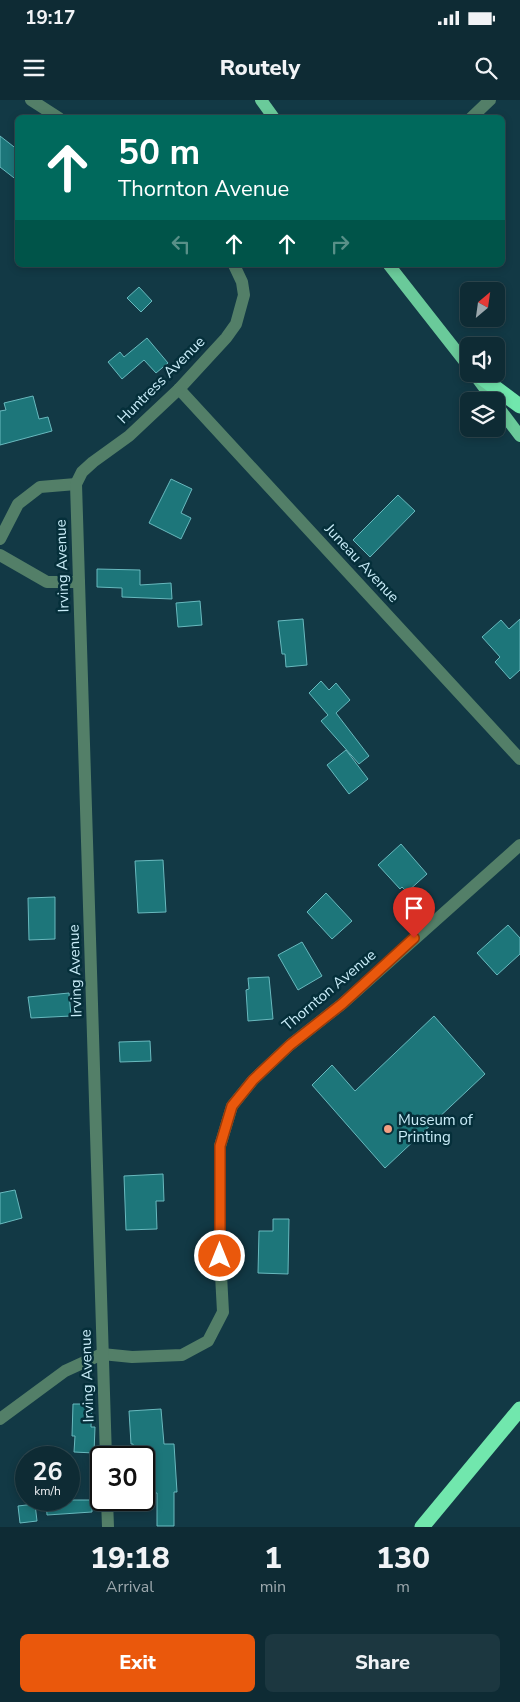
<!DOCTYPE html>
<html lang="en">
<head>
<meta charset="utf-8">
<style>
  body { margin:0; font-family:"Nunito Sans",sans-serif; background:#1c3740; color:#f1f3f6; height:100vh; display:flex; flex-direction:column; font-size:19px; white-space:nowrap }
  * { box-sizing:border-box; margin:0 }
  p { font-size:16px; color:#9ba7ac }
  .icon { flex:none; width:28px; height:28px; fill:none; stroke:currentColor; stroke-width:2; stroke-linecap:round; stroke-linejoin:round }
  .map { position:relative; height:1427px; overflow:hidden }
  .details { display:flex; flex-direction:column; background:#0e2b34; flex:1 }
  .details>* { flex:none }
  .hud { position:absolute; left:15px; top:15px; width:490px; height:152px; border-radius:8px; box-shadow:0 2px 8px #0003,0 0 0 1px #2e474f; background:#00695c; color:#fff; overflow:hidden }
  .needle { width:32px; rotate:29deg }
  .controls { position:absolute; left:460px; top:182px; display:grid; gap:10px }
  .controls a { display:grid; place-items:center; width:45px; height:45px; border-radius:8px; background:#0e2b34; box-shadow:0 2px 8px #0003,0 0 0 1px #2e474f; font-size:25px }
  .speed { position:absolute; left:15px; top:1346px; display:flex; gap:10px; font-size:25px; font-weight:700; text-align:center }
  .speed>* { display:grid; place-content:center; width:65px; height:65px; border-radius:50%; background:#0e2b34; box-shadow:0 2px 8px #0003,0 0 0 1px #2e474f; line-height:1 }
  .speed small { font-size:12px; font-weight:400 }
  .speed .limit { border:2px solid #111; border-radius:8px; background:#fff; color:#111 }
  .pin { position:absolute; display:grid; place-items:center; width:42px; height:42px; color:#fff; margin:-51px -21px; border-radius:50% 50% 50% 0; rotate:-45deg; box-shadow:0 0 5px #0007 }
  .pin .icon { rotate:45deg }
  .me { position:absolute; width:55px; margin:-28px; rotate:0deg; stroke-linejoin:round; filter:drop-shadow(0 0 4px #0008) }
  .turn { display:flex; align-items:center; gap:18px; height:105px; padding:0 20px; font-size:22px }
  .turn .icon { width:65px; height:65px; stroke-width:2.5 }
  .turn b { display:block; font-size:35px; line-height:42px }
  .lanes { display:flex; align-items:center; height:48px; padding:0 20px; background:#0003; justify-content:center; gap:25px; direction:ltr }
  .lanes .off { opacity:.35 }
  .eta { display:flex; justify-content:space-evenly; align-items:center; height:85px; text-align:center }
  .eta b { font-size:30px; font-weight:800; line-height:35px }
  .primary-button { display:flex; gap:10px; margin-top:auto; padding:10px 20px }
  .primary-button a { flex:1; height:58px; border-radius:8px; background:#ea580c; color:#fff; font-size:20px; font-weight:800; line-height:58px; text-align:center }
  .primary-button a+a { background:#1c3740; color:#f1f3f6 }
  .status { display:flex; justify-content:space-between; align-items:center; height:35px; padding:0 25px; background:#0e2b34; direction:ltr }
  .status svg { height:14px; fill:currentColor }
  header { display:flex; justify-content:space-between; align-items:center; height:65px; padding:0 20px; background:#0e2b34; font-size:22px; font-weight:800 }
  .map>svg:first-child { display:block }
  .building { fill:#1d767a; stroke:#68b9be }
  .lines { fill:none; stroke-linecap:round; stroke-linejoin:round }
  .minor { stroke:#537f68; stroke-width:12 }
  .major { stroke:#6aca9a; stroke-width:12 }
  .highway { stroke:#71e7ad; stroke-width:15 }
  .route-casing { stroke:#983908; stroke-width:12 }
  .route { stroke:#ea580c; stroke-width:9 }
  .poi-dot { fill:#f39f82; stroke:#052f3a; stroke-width:2 }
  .labels { text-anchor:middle; stroke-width:5; stroke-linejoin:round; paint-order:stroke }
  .street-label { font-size:15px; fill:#caedf9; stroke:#052f3a }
  .poi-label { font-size:15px; fill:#caedf9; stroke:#052f3a; text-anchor:start }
</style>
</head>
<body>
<div class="status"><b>19:17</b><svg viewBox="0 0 49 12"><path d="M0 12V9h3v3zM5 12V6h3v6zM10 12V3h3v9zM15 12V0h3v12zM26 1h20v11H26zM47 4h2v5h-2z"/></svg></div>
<header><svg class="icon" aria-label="menu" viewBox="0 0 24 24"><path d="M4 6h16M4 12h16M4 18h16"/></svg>Routely<svg class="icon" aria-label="search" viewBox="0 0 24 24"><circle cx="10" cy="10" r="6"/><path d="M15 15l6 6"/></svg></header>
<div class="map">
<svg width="520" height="1427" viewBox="0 0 520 1427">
  <rect width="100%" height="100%" fill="#123945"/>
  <!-- building -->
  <g class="building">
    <polygon points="0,36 18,50 18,81 0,67"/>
    <polygon points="139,187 152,201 141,212 127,198"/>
    <polygon points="147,238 168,263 156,273 144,260 122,279 108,262 120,252 124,257"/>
    <polygon points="33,296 39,319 48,317 52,331 0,345 0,311 6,310 4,303"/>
    <polygon points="171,379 192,389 181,413 191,418 181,439 149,423"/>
    <polygon points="398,395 415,411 370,457 353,440"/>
    <polygon points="97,469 140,470 140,485 171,483 172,499 122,497 122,488 97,487"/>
    <polygon points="200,501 202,525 178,527 176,503"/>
    <polygon points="303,519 307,565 286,567 285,554 282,554 278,521"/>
    <polygon points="520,519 520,570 510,579 495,562 500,557 482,537 501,520 509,529"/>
    <polygon points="321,581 329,590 336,583 350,600 336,613 369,656 359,664 321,621 328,615 309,593"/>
    <polygon points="346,650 368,679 349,694 327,665"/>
    <polygon points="401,744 427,774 407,792 402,787 400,789 378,765"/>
    <polygon points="163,760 166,812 138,813 135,761"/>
    <polygon points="326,793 352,821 332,839 307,812"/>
    <polygon points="55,797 55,839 29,840 28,798"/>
    <polygon points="508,825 520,838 520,854 497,875 477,853"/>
    <polygon points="302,842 322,876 298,890 278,855"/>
    <polygon points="269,877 273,919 248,921 246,890 249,889 248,878"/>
    <polygon points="69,893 71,916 31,918 28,897"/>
    <polygon points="434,916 485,974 385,1068 312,985 332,965 355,991"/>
    <polygon points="150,941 151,961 120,962 119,942"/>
    <polygon points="163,1074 164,1101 156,1101 157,1129 126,1130 124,1076"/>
    <polygon points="15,1090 22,1118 0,1124 0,1093"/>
    <polygon points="273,1119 289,1119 288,1174 258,1173 259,1131 273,1131"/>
    <polygon points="73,1304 92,1304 91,1327 95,1327 94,1353 74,1352 75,1336 72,1336"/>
    <polygon points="161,1309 164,1344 174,1344 177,1392 174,1392 174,1426 157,1426 157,1393 150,1393 148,1359 134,1358 133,1344 131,1344 129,1311"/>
    <polygon points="46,1400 92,1400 92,1412 47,1415"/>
    <polygon points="35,1404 37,1421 20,1423 18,1406"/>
  </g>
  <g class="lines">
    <!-- minor -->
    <g class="minor">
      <polyline points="31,0 59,18"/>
      <polyline points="471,18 490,0"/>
      <polyline points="179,289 520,659"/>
      <polyline points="0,439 18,404 40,387 76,384"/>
      <polyline points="0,455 47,482 79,482"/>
      <polyline points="0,1319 65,1271 102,1254 132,1257 182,1255 208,1241 223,1212 220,1156 220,1046 232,1006 253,980 290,945 342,904 520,745"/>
      <polyline points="106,1358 76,384 82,372 93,362 129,336 179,289 226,238 236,224 244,195 242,182 234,165"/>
      <polyline points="107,1400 108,1427"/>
    </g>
    <!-- major -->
    <g class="major">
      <polyline points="261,0 274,18"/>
      <polyline points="389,165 469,267"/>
      <polyline points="477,278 494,301"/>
      <polyline points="496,304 520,336"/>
    </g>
    <!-- highway -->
    <g class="highway">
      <polyline points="477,274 520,306"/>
      <polyline points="422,1427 520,1309"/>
    </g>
  </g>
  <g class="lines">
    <defs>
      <polyline id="route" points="220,1156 220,1046 232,1006 253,980 290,945 342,904 414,838"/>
    </defs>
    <!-- route casing -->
    <use href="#route" class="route-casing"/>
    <!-- route -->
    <use href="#route" class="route"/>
  </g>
  <!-- markers -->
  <circle class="poi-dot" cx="388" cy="1029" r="5"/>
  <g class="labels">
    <!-- street labels -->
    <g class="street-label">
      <text transform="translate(161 280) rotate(-45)" y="5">Huntress Avenue</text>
      <text transform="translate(362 463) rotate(47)" y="5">Juneau Avenue</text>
      <text transform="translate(62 466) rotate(-92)" y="5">Irving Avenue</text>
      <text transform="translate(75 871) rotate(-92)" y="5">Irving Avenue</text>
      <text transform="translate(329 890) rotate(-40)" y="5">Thornton Avenue</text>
      <text transform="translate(87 1276) rotate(-92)" y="5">Irving Avenue</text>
    </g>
    <!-- poi labels -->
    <g class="poi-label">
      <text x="398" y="1025">Museum of<tspan x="398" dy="17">Printing</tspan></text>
    </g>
  </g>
</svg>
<div class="controls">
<a><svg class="needle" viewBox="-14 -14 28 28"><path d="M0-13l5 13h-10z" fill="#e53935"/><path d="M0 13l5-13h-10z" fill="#9ba7ac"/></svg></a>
<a><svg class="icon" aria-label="sound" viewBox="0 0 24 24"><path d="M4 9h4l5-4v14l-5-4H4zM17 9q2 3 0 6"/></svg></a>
<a><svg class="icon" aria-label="layers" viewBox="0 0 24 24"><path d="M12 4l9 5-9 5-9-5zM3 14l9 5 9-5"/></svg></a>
</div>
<div class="speed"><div>26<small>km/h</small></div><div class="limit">30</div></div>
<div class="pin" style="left:414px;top:838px;background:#d93025"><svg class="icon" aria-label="arrive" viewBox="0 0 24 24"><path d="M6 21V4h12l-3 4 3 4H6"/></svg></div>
<svg class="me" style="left:220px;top:1156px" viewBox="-20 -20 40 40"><circle r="17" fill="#ea580c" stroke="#fff" stroke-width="3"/><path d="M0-11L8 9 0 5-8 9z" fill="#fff"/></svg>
<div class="hud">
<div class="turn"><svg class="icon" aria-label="ahead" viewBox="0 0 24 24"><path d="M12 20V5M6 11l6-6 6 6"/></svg><div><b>50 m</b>Thornton Avenue</div></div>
<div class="lanes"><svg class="icon off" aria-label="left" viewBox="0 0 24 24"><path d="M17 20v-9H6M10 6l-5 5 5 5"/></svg><svg class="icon" aria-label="ahead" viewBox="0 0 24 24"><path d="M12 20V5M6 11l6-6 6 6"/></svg><svg class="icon" aria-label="ahead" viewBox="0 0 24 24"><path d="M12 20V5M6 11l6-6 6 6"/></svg><svg class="icon off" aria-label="right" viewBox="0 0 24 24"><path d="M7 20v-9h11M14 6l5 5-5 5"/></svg></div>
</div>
</div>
<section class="details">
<div class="eta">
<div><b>19:18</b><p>Arrival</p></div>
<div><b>1</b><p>min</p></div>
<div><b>130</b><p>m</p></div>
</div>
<div class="primary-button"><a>Exit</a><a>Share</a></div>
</section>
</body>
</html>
